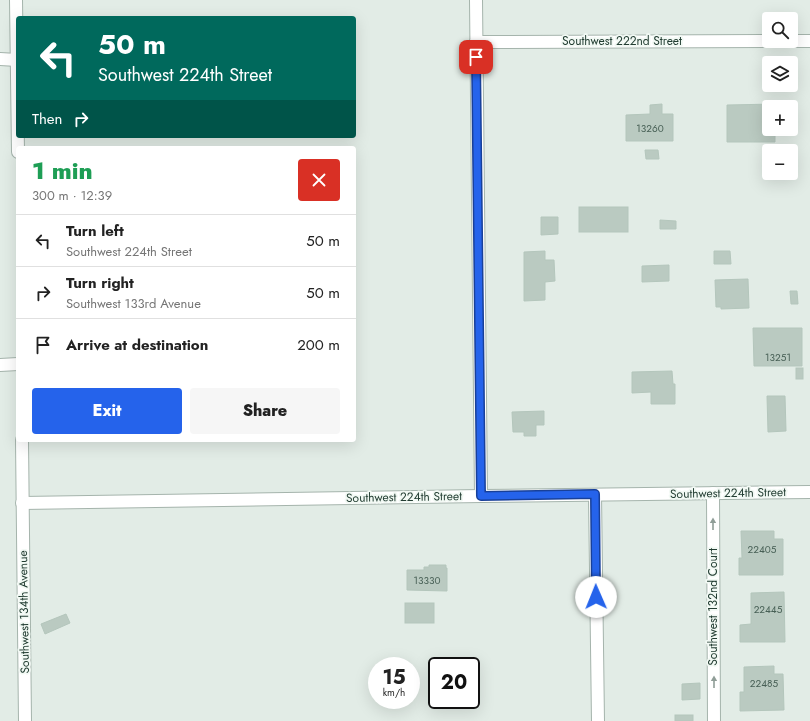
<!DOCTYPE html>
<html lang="en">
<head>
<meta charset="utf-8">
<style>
  body { margin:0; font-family:Jost,sans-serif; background:#f6f6f6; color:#222; height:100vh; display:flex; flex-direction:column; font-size:15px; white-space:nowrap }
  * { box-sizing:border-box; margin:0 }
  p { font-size:13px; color:#767676 }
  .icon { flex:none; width:22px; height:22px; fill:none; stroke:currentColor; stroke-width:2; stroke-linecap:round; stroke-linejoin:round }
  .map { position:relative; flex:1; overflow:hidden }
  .panel { position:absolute; left:16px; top:146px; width:340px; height:296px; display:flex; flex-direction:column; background:#fff; border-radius:4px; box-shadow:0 4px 16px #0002 }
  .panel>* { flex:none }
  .banner { position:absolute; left:16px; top:16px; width:340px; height:122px; border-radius:4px; box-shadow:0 4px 16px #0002; background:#00695c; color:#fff; overflow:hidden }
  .buttons { position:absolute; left:762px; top:12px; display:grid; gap:8px }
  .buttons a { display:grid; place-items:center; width:36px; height:36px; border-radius:4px; background:#fff; box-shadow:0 4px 16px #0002; font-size:20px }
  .speed { position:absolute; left:368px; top:657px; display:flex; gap:8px; font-size:20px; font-weight:700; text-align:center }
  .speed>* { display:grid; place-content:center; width:52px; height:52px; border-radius:50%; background:#fff; box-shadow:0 4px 16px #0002; line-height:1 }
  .speed small { font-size:10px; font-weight:400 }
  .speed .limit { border:2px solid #111; border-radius:6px; background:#fff; color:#111 }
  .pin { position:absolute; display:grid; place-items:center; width:34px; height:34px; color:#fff; margin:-17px; border-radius:8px; box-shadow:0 2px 6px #0006 }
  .me { position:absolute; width:44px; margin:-22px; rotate:359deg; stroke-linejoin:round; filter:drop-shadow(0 0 3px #0008) }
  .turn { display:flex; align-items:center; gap:14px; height:84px; padding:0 16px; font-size:18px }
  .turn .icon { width:52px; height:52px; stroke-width:2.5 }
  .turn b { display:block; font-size:28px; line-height:34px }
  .then { display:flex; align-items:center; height:38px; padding:0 16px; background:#0003; gap:8px; font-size:15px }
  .round { display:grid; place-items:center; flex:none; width:42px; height:42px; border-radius:4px; background:#f6f6f6 }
  .overview { display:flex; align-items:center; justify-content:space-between; height:68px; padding:0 16px }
  h1 { font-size:24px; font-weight:800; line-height:30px; color:#1e9e55 }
  .cta { display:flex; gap:8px; margin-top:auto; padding:8px 16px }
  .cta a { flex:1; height:46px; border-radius:4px; background:#2563eb; color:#fff; font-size:16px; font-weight:800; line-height:46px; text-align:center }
  .cta a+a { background:#f6f6f6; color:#222 }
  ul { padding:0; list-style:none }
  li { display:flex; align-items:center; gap:12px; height:52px; padding:0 16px; border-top:1px solid #e0e0e0 }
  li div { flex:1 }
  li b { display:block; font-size:15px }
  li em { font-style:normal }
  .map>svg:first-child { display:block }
  .building { fill:#bacac1; stroke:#b4c6bc }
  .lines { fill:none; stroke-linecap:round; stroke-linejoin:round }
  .minor-casing { stroke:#a5b4ac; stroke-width:14 }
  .minor { stroke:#fff; stroke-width:12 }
  .oneway { fill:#909e98 }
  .route-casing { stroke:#184099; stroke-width:10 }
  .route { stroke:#2563eb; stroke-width:7 }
  .labels { text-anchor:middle; stroke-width:3.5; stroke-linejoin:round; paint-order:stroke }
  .number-label { font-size:10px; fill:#486056 }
  .street-label { font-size:12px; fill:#223d32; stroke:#f2f9f4 }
</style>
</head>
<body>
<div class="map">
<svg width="810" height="721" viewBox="0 0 810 721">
  <rect width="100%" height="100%" fill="#e2ece6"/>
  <!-- building -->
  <g class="building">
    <polygon points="662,104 662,114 673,114 673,141 626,141 626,115 650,114 650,105"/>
    <polygon points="775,104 775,107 769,107 769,129 775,129 775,142 727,142 727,105"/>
    <polygon points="645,150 658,150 659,159 646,159"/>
    <rect x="579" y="207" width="49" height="25"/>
    <polygon points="541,217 558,217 558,234 541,235"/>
    <polygon points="660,220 676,221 676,229 660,229"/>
    <polygon points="545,251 545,260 554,260 555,281 545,282 545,300 524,301 524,252"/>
    <polygon points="714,251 730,251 731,264 714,264"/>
    <polygon points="669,265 669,281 642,282 642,266"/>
    <polygon points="748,279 749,308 721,309 721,307 716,307 715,280"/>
    <polygon points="790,291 797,291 798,304 791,304"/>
    <polygon points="753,328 802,328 802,366 754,366"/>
    <rect x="796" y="368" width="7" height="11"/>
    <polygon points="672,371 673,384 675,384 675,404 651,404 651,392 632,393 632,372"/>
    <polygon points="767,396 785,396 786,431 768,432"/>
    <polygon points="544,411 544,425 536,425 536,436 524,436 524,432 513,432 512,412"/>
    <polygon points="741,531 774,531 774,539 783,539 783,575 739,575 739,558 742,558"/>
    <polygon points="429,565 446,565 446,568 447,568 447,591 407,590 407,570 424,570 424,567 429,567"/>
    <polygon points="784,592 785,642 740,642 740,625 751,624 751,593"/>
    <rect x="405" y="603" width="29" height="20"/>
    <polygon points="66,614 70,623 45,634 41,624"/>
    <polygon points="774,666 774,674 783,674 784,710 740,711 740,692 744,692 744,667"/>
    <polygon points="700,683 700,699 682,700 682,684"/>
    <rect x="675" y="715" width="18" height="6"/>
  </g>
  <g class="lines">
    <defs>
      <g id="minor">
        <polyline points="16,0 18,152"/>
        <polyline points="476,0 481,496"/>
        <polyline points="791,41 810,41"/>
        <polyline points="476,42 769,41"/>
        <polyline points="0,59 17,60"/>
        <polyline points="0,365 18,364"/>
        <polyline points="22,440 25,721"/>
        <polyline points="713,493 714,721"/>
        <polyline points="595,495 598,721"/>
        <polyline points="22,503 481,496 810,492"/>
      </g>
    </defs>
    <!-- minor casing -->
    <use href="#minor" class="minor-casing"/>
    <!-- minor -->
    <use href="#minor" class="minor"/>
  </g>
  <!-- one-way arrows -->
  <defs><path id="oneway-solid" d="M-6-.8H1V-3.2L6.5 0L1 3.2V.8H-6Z"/></defs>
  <g class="oneway">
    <use href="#oneway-solid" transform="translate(713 524) rotate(-90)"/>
    <use href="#oneway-solid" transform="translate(714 682) rotate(-90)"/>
  </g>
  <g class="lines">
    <defs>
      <polyline id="route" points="476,57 481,496 595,494 596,597"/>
    </defs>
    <!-- route casing -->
    <use href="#route" class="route-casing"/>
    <!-- route -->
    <use href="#route" class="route"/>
  </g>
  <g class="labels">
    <!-- number labels -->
    <g class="number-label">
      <text x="650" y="132">13260</text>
      <text x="778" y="361">13251</text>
      <text x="762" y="553">22405</text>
      <text x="427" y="584">13330</text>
      <text x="768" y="613">22445</text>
      <text x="764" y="687">22485</text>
    </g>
    <!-- street labels -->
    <g class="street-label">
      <text x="622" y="45">Southwest 222nd Street</text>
      <text transform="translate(728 493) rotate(-1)" y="4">Southwest 224th Street</text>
      <text transform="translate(404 497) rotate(-1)" y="4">Southwest 224th Street</text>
      <text transform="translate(713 607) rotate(-90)" y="4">Southwest 132nd Court</text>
      <text transform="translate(24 612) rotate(-91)" y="4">Southwest 134th Avenue</text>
    </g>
  </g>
</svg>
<div class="buttons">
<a><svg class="icon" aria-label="search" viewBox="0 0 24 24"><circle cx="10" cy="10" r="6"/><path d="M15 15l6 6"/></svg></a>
<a><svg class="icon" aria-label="layers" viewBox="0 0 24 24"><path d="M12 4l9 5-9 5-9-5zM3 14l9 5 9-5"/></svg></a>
<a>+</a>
<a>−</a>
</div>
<div class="speed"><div>15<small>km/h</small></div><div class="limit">20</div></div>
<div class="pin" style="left:476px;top:57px;background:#d93025"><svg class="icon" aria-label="arrive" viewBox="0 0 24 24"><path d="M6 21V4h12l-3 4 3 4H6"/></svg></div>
<svg class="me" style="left:596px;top:597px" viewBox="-20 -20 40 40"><circle r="19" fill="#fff"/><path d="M0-13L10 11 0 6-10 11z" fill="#2563eb"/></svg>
<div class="banner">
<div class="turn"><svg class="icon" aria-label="left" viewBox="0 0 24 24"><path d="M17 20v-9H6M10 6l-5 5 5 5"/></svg><div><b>50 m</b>Southwest 224th Street</div></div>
<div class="then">Then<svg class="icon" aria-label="right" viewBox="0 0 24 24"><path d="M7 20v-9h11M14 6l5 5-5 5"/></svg></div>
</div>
<section class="panel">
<div class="overview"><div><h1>1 min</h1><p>300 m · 12:39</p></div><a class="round" style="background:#d93025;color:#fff"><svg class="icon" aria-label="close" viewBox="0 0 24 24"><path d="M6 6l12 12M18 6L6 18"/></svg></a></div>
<ul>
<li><svg class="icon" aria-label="left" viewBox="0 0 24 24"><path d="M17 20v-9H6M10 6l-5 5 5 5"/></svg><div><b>Turn left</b><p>Southwest 224th Street</p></div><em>50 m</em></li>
<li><svg class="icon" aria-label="right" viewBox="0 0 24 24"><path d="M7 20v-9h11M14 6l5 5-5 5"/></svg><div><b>Turn right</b><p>Southwest 133rd Avenue</p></div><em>50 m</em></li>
<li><svg class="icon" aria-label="arrive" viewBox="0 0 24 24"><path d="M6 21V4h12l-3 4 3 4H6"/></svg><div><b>Arrive at destination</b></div><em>200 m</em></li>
</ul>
<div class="cta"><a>Exit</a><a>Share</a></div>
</section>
</div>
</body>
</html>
